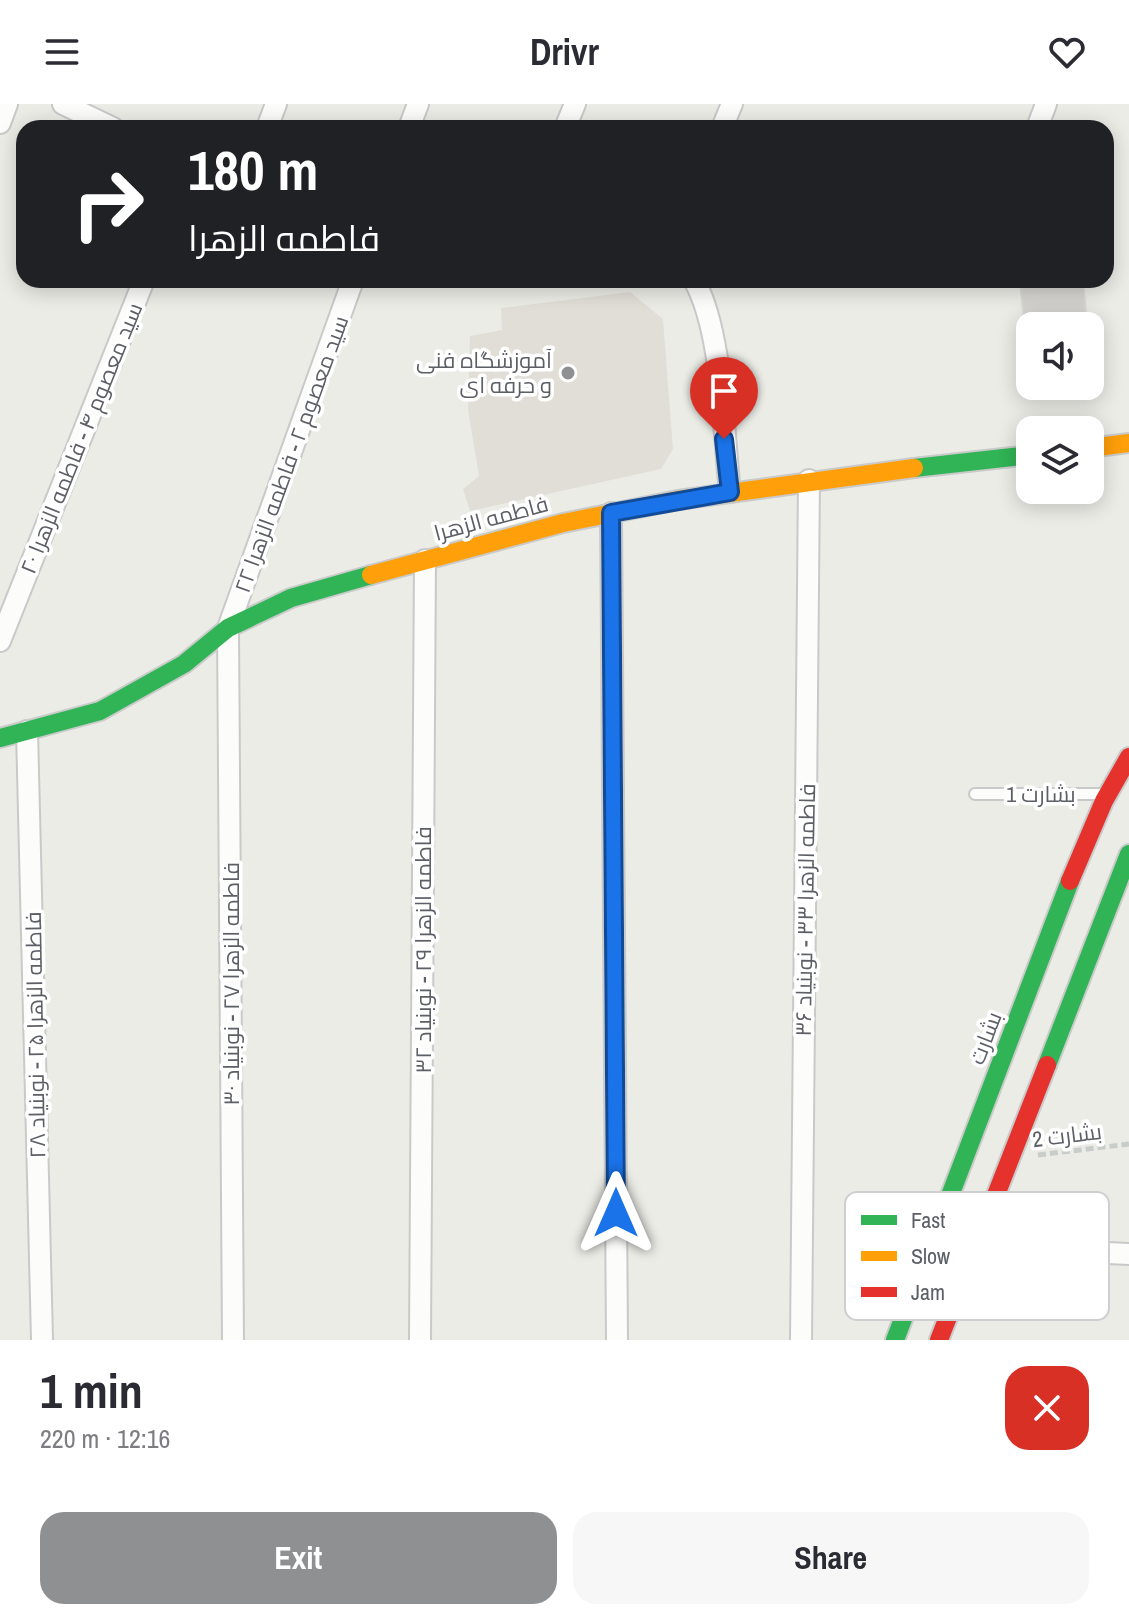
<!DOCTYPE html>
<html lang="en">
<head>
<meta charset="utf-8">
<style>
  body { margin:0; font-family:"Archivo Narrow",Cairo,sans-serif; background:#f7f7f7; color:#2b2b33; height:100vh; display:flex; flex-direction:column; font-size:30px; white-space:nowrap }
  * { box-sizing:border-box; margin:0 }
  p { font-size:26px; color:#7c7c81 }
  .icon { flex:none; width:44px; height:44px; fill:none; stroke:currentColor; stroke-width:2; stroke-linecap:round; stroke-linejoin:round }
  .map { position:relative; height:1236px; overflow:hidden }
  .sheet { display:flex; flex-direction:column; background:#fff; flex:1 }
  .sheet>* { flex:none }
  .top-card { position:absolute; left:16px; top:16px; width:1098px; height:168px; border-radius:24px; box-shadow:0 4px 20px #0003; background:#202124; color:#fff; overflow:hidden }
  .fabs { position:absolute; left:1016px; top:208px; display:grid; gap:16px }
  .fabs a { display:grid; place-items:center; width:88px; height:88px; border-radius:16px; background:#fff; box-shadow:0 4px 20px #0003; font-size:40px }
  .pin { position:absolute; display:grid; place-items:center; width:68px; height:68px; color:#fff; margin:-82px -34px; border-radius:50% 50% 50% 0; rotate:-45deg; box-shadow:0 0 8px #0007 }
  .pin .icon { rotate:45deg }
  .me { position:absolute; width:88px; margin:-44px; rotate:0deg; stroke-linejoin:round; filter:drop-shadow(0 0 6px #0008) }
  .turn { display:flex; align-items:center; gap:28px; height:168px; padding:0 40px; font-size:36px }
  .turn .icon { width:104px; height:104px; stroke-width:2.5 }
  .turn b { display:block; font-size:56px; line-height:68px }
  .round { display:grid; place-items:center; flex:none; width:84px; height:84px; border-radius:24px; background:#f7f7f7 }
  .headline { display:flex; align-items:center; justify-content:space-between; height:136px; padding:0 40px }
  h1 { font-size:48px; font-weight:800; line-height:60px }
  .action { display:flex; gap:16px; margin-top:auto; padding:16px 40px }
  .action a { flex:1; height:92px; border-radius:24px; background:#8e9092; color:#fff; font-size:32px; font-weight:800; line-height:92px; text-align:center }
  .action a+a { background:#f7f7f7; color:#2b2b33 }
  header { display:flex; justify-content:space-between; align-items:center; height:104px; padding:0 40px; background:#fff; font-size:36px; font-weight:800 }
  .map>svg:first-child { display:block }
  .education { fill:#e0ded6 }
  .building { fill:#d6d5d2; stroke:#dbdad6; stroke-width:2 }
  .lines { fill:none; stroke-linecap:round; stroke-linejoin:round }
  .lane-casing { stroke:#c9c9c9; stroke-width:14 }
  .street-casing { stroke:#c9c9c9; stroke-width:24 }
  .fast-casing { stroke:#c9caca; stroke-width:22 }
  .slow-casing { stroke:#c9caca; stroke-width:22 }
  .jam-casing { stroke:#c9caca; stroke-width:22 }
  .path { stroke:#c8cdca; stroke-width:5; stroke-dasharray:8 4; stroke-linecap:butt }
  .lane { stroke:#fcfcfb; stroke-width:10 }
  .street { stroke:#fcfcfb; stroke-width:20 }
  .fast { stroke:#30b455; stroke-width:18 }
  .slow { stroke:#ff9f0a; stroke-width:18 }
  .jam { stroke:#e5322d; stroke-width:18 }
  .route-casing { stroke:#114b97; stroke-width:20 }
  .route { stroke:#1a73e8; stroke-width:14 }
  .poi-dot { fill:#8e9092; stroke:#fff; stroke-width:3 }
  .labels { text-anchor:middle; stroke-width:7; stroke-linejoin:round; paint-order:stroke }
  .poi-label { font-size:22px; fill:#5c5f65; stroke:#fff; text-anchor:end }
  .street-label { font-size:22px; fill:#5c5f65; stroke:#fff }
  .key { fill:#fff; stroke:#cecfd1; stroke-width:2 }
  .key-label { font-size:22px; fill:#5c5f65 }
</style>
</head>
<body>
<header><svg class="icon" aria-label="menu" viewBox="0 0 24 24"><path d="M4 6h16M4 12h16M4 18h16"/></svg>Drivr<svg class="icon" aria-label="heart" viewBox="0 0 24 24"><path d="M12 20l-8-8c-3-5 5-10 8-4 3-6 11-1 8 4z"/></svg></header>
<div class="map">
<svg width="1129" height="1236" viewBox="0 0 1129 1236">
  <rect width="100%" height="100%" fill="#ecece7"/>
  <!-- education -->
  <polygon class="education" points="630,188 663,215 673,345 661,365 470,407 463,385 479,372 468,306 470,232 502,226 501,204"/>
  <!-- building -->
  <polygon class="building" points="1020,176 1083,176 1087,222 1030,222 1030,279"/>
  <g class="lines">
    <defs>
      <polyline id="lane" points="975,690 1102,690"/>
      <g id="street">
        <polyline points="63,0 113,24"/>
        <polyline points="0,19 7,0"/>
        <polyline points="267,24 276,0"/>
        <polyline points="409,24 418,0"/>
        <polyline points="565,24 575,0"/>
        <polyline points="722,24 732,0"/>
        <polyline points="1037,24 1046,0"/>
        <path d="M694,176C723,228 723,328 730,388"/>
        <polyline points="611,409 617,1236"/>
        <polyline points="0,537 144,176"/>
        <polyline points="27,627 42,1236"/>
        <polyline points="975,1143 1129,1150"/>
        <polyline points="233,1236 228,524 353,176"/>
        <polyline points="420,1236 425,456"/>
        <polyline points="801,1236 809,376"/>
      </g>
      <g id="fast">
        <polyline points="914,364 1030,351"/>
        <polyline points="0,634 100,607 184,560 228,524 291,494 371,471"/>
        <polyline points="1047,961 1129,750"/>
        <polyline points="895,1236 1070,777"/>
      </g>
      <g id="slow">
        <polyline points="1090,344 1129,339"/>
        <polyline points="371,471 563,419 678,396 914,364"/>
      </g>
      <g id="jam">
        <polyline points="1070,777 1104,697 1129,653"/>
        <polyline points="939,1236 1047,961"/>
      </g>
    </defs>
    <!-- lane casing -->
    <use href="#lane" class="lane-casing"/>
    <!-- street casing -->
    <use href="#street" class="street-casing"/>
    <!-- fast casing -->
    <use href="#fast" class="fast-casing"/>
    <!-- slow casing -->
    <use href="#slow" class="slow-casing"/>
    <!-- jam casing -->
    <use href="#jam" class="jam-casing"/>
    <!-- path -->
    <polyline class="path" points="1038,1051 1129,1040"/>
    <!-- lane -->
    <use href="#lane" class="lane"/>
    <!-- street -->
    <use href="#street" class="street"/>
    <!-- fast -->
    <use href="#fast" class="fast"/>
    <!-- slow -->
    <use href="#slow" class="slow"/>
    <!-- jam -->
    <use href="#jam" class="jam"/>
  </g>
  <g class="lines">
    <defs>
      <polyline id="route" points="616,1109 611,409 730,388 724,335"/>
    </defs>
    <!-- route casing -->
    <use href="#route" class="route-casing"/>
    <!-- route -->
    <use href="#route" class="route"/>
  </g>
  <!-- markers -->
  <circle class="poi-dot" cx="568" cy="269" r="8"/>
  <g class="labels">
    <!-- poi labels -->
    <g class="poi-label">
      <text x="552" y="264">آموزشگاه فنی<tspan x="552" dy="25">و حرفه ای</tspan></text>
    </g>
    <!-- street labels -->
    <g class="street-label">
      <text transform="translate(81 334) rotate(-68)" y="8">سید معصوم ۴ - فاطمه الزهرا ۲۰</text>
      <text transform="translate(291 350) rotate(-70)" y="8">سید معصوم ۲ - فاطمه الزهرا ۲۲</text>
      <text transform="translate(491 414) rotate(-15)" y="8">فاطمه الزهرا</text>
      <text x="1041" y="698">بشارت 1</text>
      <text transform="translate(805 806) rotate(-89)" y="8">فاطمه الزهرا ۳۳ - نوبنیاد ۳۶</text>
      <text transform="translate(423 846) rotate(-90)" y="8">فاطمه الزهرا ۲۹ - نوبنیاد ۳۲</text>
      <text transform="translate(231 880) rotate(-90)" y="8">فاطمه الزهرا ۲۷ - نوبنیاد ۳۰</text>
      <text transform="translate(35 931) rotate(-91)" y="8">فاطمه الزهرا ۲۵ - نوبنیاد ۲۸</text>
      <text transform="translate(985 934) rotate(-69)" y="8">بشارت</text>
      <text transform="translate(1067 1031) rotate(-7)" y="8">بشارت 2</text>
    </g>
  </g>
  <!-- legend -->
  <rect x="845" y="1088" width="264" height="128" rx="12" class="key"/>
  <rect x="861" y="1111" width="36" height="10" fill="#30b455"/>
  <rect x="861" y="1147" width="36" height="10" fill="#ff9f0a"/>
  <rect x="861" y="1183" width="36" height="10" fill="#e5322d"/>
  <g class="key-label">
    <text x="911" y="1124">Fast</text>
    <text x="911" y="1160">Slow</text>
    <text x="911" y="1196">Jam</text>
  </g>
</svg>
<div class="fabs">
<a><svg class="icon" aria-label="sound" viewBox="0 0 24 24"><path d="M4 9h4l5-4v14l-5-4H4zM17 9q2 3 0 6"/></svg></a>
<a><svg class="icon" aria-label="layers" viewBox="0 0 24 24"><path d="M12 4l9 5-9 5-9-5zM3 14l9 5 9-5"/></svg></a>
</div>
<div class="pin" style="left:724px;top:335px;background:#d93025"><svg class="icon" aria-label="arrive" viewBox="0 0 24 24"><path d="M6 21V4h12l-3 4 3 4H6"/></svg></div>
<svg class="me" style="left:616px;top:1109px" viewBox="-20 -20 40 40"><path d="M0-17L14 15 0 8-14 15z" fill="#1a73e8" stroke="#fff" stroke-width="4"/></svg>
<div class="top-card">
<div class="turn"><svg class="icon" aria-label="right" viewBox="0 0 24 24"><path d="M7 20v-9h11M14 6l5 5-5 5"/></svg><div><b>180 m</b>فاطمه الزهرا</div></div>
</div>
</div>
<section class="sheet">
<div class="headline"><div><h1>1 min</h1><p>220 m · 12:16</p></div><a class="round" style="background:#d93025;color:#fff"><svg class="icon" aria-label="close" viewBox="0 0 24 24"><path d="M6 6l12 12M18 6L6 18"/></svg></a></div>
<div class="action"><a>Exit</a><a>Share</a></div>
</section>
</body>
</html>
